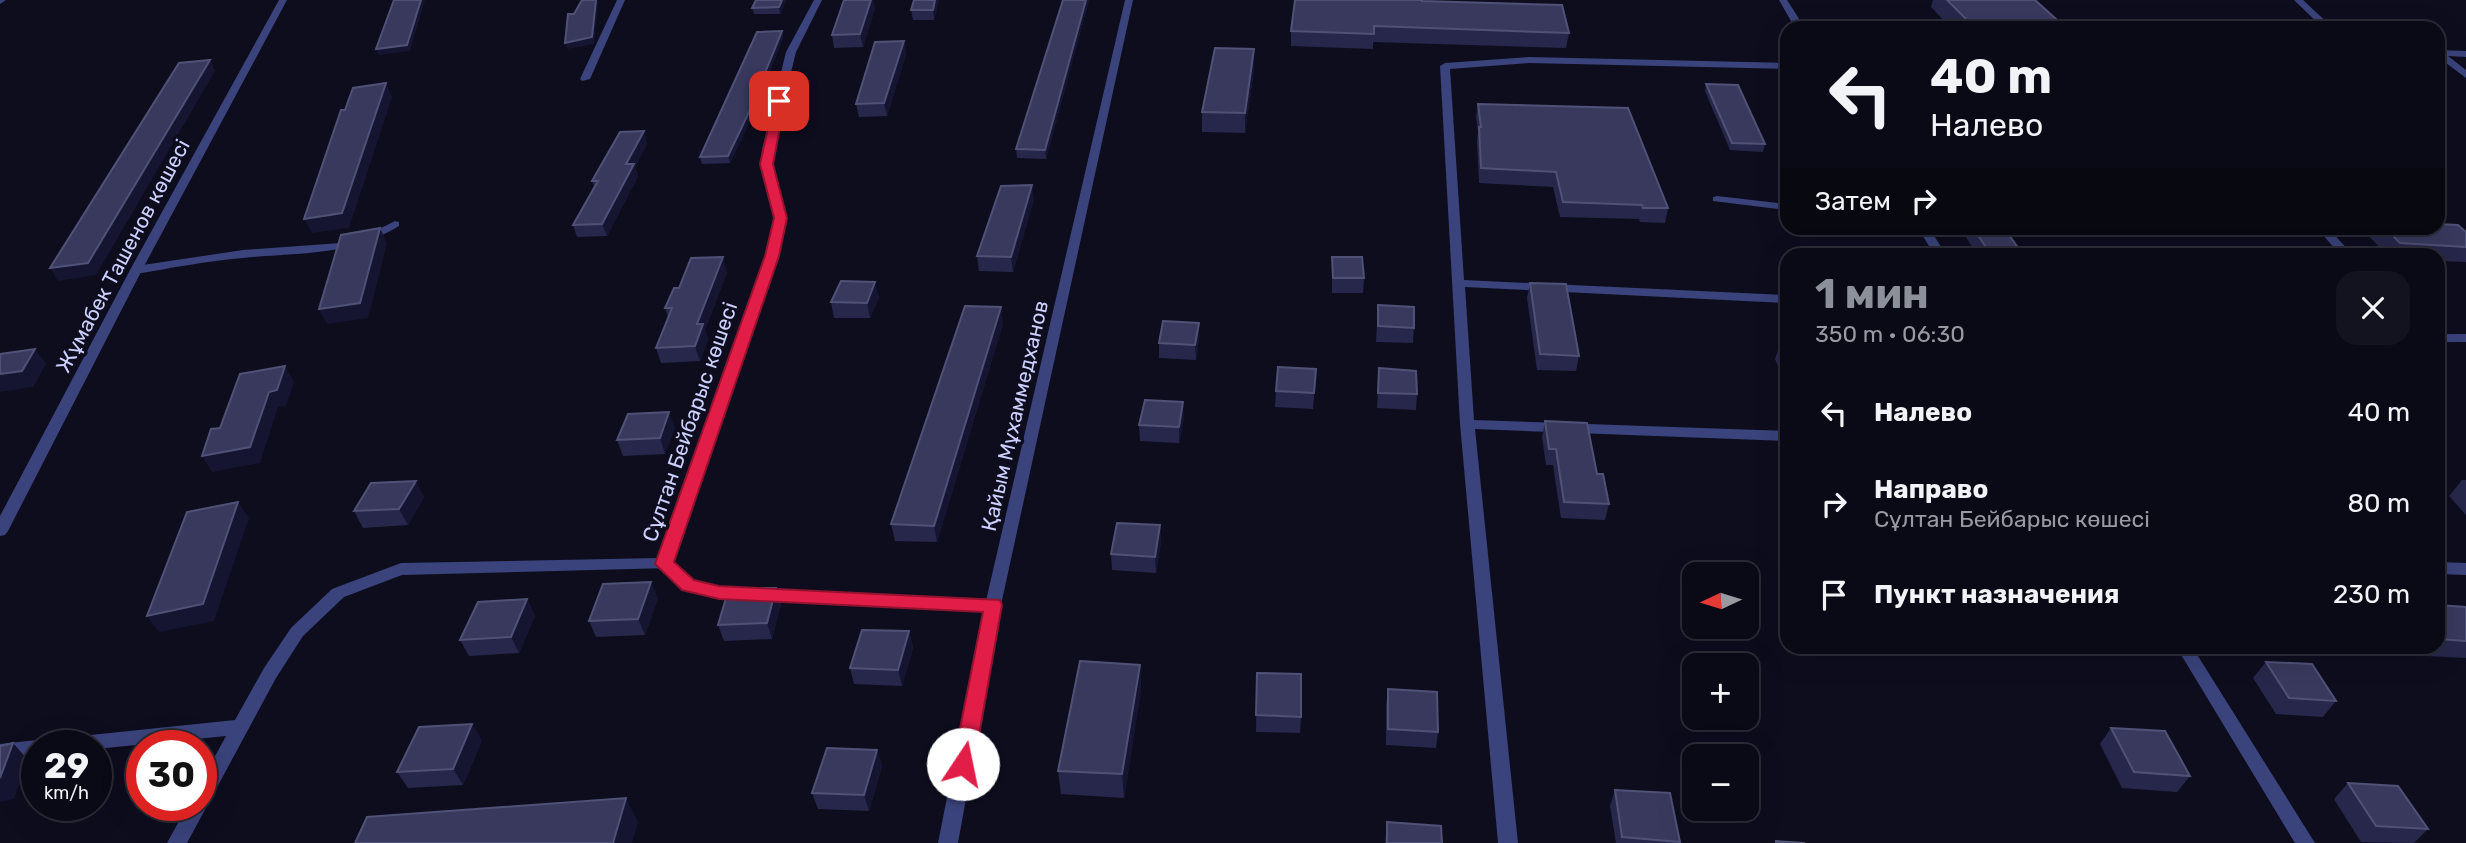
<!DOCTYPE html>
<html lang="ru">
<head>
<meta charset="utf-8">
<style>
  body { margin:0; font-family:Rubik,sans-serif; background:#13131f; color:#f1f3f6; height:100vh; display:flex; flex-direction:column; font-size:26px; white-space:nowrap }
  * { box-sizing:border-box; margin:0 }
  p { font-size:23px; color:#999aa1 }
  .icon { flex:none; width:38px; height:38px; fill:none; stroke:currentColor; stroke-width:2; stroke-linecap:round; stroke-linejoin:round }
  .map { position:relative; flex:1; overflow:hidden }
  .sheet { position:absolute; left:1780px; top:248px; width:665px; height:406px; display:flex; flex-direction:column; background:#0a0a16; border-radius:21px; box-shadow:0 7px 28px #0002,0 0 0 2px #2a2b35 }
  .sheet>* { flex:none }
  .top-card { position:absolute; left:1780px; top:21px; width:665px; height:214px; border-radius:21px; box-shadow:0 7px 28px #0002,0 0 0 2px #2a2b35; background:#0a0a16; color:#f1f3f6; overflow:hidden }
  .needle { width:46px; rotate:266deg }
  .fabs { position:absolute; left:1682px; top:562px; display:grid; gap:14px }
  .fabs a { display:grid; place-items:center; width:77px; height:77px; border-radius:14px; background:#0a0a16; box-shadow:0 7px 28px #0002,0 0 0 2px #2a2b35; font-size:35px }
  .speed { position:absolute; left:21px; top:730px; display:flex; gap:14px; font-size:35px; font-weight:700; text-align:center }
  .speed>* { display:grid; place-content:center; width:91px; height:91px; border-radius:50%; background:#0a0a16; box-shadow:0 7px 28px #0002,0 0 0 2px #2a2b35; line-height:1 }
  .speed small { font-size:18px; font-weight:400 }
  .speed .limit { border:10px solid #d22; background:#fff; color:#111 }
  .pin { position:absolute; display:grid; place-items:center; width:60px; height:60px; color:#fff; margin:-30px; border-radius:14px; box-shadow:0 4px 10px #0006 }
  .me { position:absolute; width:77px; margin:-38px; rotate:11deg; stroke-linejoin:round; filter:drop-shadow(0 0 5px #0008) }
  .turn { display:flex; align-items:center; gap:24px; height:147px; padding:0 35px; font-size:32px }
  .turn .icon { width:91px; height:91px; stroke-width:2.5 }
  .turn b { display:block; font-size:49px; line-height:60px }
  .then { display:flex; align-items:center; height:66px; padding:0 35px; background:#0003; gap:14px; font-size:26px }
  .round { display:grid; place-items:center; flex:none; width:74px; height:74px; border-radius:21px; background:#13131f }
  .overview { display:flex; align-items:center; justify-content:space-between; height:119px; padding:0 35px }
  h1 { font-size:42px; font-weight:700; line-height:52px; color:#8c9099 }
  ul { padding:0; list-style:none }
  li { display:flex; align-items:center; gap:21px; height:91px; padding:0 35px }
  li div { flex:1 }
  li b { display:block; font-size:26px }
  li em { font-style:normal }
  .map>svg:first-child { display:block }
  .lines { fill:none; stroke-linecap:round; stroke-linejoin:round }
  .lane { fill:#3a437b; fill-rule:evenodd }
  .street { fill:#3a437b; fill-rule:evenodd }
  .wall { fill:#27274b }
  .shaded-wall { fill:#151531 }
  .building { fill:#39395e; stroke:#505177; stroke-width:2 }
  .route { fill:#e11d48; stroke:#92132f; stroke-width:2 }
  .labels { text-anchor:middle; stroke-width:7; stroke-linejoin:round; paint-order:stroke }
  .street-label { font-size:21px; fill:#cdd0fd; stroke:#0d0d1e }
</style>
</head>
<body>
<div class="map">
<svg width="2466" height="843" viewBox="0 0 2466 843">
  <rect width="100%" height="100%" fill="#0d0d1e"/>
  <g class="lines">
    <!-- lane -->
    <g class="lane">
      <polygon points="617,0 625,0 590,79 582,81 580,79"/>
      <polygon points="2294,0 2303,0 2333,28 2323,28"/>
      <polygon points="2438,50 2466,51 2466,57 2448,56 2466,70 2466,78 2438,57"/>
      <polygon points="1529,57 1787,63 1787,69 1529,63 1450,69 1464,280 1787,295 1787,303 1465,287 1474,420 1787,431 1787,441 1475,429 1518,843 1498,843 1460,424 1440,66 1445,63"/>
      <polygon points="1717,196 1787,204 1787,210 1713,201 1713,197"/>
      <path d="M395,221L399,222V226C348,257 300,252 243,258C207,261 171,268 136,274L130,270L136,266L243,250L340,243L373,232Z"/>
      <polygon points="2317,228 2328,228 2354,256 2341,256"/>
      <polygon points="664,558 670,560 693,580 719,587 993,599 999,601 1001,605 999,609 993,611 719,599 682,589 658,568 656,564 658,560"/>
      <polygon points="2438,562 2466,563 2466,575 2438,574"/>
    </g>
    <!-- street -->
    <g class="street">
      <polygon points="0,0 6,0 0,4"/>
      <polygon points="279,0 287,0 142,270 8,531 5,535 0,536 0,516 130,270"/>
      <polygon points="814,0 822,0 796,52 772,150 771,164 786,218 778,256 670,568 402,575 344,597 303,636 276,678 187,843 167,843 188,805 201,805 201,782 226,736 96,749 96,746 37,746 37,754 0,758 0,744 37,740 44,744 52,739 235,720 264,668 291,628 332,589 401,563 658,558 766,256 774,218 761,164 762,150 786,52"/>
      <polygon points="1125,0 1133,0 1001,605 958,843 938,843 985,605"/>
      <polygon points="1779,0 1787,0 1805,28 1795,28"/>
      <polygon points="1918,228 1929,228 1947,256 1935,256"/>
      <rect x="2438" y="334" width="28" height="8"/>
      <polygon points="2177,648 2193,648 2315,843 2295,843"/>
    </g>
  </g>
  <!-- wall -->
  <g class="wall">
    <polygon points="786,0 780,14 754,14 752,8"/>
    <polygon points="914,0 939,0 934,20 913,20 911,10"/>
    <polygon points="1063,0 1089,0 1046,159 1017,158 1016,149"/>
    <polygon points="1933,0 2035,0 2066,28 1951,28 1931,7"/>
    <polygon points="1422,1 1569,33 1566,48 1373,42 1373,49 1291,46 1291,31"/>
    <polygon points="875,8 863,47 834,48 832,35"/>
    <polygon points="782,31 783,38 752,117 730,163 702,164 700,157"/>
    <polygon points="904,41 906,54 887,116 859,117 856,104"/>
    <polygon points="1254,49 1254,69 1245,133 1202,132 1202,112"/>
    <polygon points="1706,84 1765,144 1763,152 1730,150 1705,91"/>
    <polygon points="1478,104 1668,208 1665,223 1640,222 1639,219 1560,217 1553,187 1479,183 1477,141 1478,131 1476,117"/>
    <polygon points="647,143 635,167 638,176 607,236 577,237 573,225 594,186 592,181"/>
    <polygon points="1034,199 1013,272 979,271 977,256"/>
    <polygon points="1960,228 2004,228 2024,256 1978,256"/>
    <polygon points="2361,228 2438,228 2466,232 2466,262 2438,261 2438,256 2388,256"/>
    <polygon points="1332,257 1364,278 1363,293 1332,293"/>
    <polygon points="727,272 705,330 708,339 700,361 661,363 656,348 668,317 665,308 679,288"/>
    <polygon points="1530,283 1579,356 1576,371 1537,370 1527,298"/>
    <polygon points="879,297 870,318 834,318 831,302"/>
    <polygon points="1378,305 1414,328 1413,343 1376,342"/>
    <polygon points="1003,323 937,542 895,541 891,524"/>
    <polygon points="1199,338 1196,360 1159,358 1159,343"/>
    <polygon points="1780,344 1787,344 1787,383 1785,383 1775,359"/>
    <polygon points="1379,368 1417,394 1416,410 1377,408"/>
    <polygon points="1316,369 1313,409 1275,407 1276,391"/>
    <polygon points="1184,418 1179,443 1140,441 1139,425"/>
    <polygon points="1545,421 1597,474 1609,504 1605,520 1561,518 1553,465 1546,465 1542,437"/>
    <polygon points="675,428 665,454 623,456 617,440"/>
    <polygon points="2462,480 2466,480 2466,515 2449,496"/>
    <polygon points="424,497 408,525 363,528 354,511"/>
    <polygon points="1160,525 1161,541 1156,573 1112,570 1111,554"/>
    <polygon points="776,588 781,604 772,639 724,641 718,625"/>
    <polygon points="658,598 645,635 596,637 589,621"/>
    <polygon points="527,599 535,616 519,653 469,656 460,640"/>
    <polygon points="2438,605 2466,607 2466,658 2406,655 2401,648 2438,648"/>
    <polygon points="909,631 913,648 902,686 854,684 850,668"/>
    <polygon points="2266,662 2336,701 2323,717 2276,714 2253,678"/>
    <polygon points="1140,665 1141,689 1124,798 1061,794 1058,771"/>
    <polygon points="1257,673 1301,717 1300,733 1256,732"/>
    <polygon points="1388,689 1438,732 1436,748 1386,745 1386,705"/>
    <polygon points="2111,728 2190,776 2177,792 2122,788 2100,744"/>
    <polygon points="482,740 463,785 408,788 397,772"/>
    <polygon points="877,750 882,766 869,811 818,809 812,793"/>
    <polygon points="2348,783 2428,829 2414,843 2361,842 2334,799"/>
    <polygon points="1615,790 1680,842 1679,843 1616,843 1610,806"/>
    <polygon points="1387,822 1442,843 1385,843"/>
  </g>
  <!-- shaded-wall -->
  <g class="shaded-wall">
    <polygon points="421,0 425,0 410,51 379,55 376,49"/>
    <polygon points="596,0 598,0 594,44 567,49 565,43"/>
    <polygon points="782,0 786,0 780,14 779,7"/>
    <polygon points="871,0 874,0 875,8 863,47 860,34"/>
    <polygon points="935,0 939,0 934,20 933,10"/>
    <polygon points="1086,0 1089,0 1046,159 1045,150"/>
    <polygon points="782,31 783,38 752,117 730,163 728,156"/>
    <polygon points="904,41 906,54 887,116 884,103"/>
    <polygon points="1254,49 1254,69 1245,133 1245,113"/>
    <polygon points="210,60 215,71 96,275 58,281 50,268"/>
    <polygon points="386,83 392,97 349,228 312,233 304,219"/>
    <polygon points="644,131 647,143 635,167 638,176 607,236 602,224 626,164"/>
    <polygon points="1032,185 1034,199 1013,272 1011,257"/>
    <polygon points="380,228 387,243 368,318 327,324 319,309"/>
    <polygon points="723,257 727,272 705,330 708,339 700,361 695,346 697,324"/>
    <polygon points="875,282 879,297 870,318 867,303"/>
    <polygon points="1001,307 1003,323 937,542 934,526"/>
    <polygon points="1199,323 1199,338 1196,360 1195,345"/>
    <polygon points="35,349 46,364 33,387 0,392 0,374"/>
    <polygon points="285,366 294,382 286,406 278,407 260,463 212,472 202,456"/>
    <polygon points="1183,402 1184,418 1179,443 1179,427"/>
    <polygon points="669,412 675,428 665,454 660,438"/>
    <polygon points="416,481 424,497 408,525 399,509"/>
    <polygon points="238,502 249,518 214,621 159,632 147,616"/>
    <polygon points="1160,525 1161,541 1156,573 1155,557"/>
    <polygon points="651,582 658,598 645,635 638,619"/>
    <polygon points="776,588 781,604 772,639 767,623"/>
    <polygon points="527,599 535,616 519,653 511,637"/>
    <polygon points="909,631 913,648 902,686 898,670"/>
    <polygon points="1140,665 1141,689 1124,798 1122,774"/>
    <polygon points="472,724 482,740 463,785 453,769"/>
    <polygon points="13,743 28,760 14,799 0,802 0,778"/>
    <polygon points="877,750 882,766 869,811 864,795"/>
    <polygon points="626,798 638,822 632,843 613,843"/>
  </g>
  <!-- building -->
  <g class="building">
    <polygon points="394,0 421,0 407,45 376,49"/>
    <polygon points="582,0 596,0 592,37 565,43 568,14 574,14"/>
    <polygon points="756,0 782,0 779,7 752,8"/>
    <polygon points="844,0 871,0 860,34 832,35"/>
    <polygon points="914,0 935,0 933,10 911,10"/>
    <polygon points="1063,0 1086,0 1045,150 1016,149"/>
    <polygon points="1295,0 1422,0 1422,1 1562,5 1569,33 1374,26 1374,34 1291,31"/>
    <polygon points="1947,0 2035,0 2066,28 1975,28"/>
    <polygon points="782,31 750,110 728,156 700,157 757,32"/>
    <polygon points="904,41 884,103 856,104 875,42"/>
    <polygon points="1215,48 1254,49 1245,113 1202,112"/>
    <polygon points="210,60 88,263 50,268 179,63"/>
    <polygon points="386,83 342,213 304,219 341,110 345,110 353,88"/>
    <polygon points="1706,84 1738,85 1765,144 1732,143"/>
    <polygon points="1478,104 1628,108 1668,208 1643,208 1642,205 1563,202 1556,172 1481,168 1479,127 1481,127"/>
    <polygon points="644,131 626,164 634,164 602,224 573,225 598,181 592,181 620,132"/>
    <polygon points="1032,185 1011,257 977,256 1001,186"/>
    <polygon points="2438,224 2458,225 2466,232 2466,247 2400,243 2385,228 2438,228"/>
    <polygon points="380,228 360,303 319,309 341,235"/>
    <polygon points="1973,228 2004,228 2024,256 1992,256"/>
    <polygon points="723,257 697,324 703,324 695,346 656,348 672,308 665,308 674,288 679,288 691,258"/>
    <polygon points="1332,257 1362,257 1364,278 1333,278"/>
    <polygon points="841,281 875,282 867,303 831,302"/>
    <polygon points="1530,283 1566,284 1579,356 1540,354"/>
    <polygon points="1378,305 1414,307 1414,328 1378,326"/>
    <polygon points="965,306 1001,307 934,526 891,524"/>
    <polygon points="1163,321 1199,323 1195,345 1159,343"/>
    <polygon points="1780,344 1787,344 1787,360"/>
    <polygon points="35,349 22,371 0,374 0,354"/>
    <polygon points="285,366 277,390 269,392 250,447 202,456 211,429 220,428 240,374"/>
    <polygon points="1278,367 1316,369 1314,393 1276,391"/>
    <polygon points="1379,368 1416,371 1417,394 1378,393"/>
    <polygon points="1145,400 1183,402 1179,427 1139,425"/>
    <polygon points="669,412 660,438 617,440 628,414"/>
    <polygon points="1545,421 1587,423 1597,474 1603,474 1609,504 1564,502 1556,449 1549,449"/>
    <polygon points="416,481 399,509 354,511 371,483"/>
    <polygon points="238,502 203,604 147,616 187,512"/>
    <polygon points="1117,523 1160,525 1155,557 1111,554"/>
    <polygon points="651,582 638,619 589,621 603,584"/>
    <polygon points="729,588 776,588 767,623 718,625"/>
    <polygon points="527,599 511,637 460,640 478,602"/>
    <polygon points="2438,605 2466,607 2466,641 2438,639"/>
    <polygon points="862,630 909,631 898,670 850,668"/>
    <polygon points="1080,661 1140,665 1122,774 1058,771"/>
    <polygon points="2266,662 2312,664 2336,701 2289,698"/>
    <polygon points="1257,673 1301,674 1301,717 1256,715"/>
    <polygon points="1388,689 1437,692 1438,732 1388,729"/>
    <polygon points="472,724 453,769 397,772 419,727"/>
    <polygon points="2111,728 2165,731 2190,776 2134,772"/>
    <polygon points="13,743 0,778 0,746"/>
    <polygon points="827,748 877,750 864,795 812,793"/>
    <polygon points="2348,783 2398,786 2428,829 2376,826"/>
    <polygon points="1615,790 1670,793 1680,842 1622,837"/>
    <polygon points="626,798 613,843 355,843 367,817"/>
    <polygon points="1387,822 1441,826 1442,843 1387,843"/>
    <polygon points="1776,841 1805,843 1776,843"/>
  </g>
  <!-- route -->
  <polygon class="route" points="779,98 785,101 773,164 787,218 779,256 674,562 694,580 719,586 1000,600 1002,605 974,764 971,770 963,772 956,770 953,764 983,612 719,599 682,590 655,564 765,256 774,218 760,164 774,101"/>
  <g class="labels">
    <!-- street labels -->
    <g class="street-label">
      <text transform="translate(123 256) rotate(-62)" y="7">Жұмабек Ташенов көшесі</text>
      <text transform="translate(1015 416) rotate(-77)" y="7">Қайым Мұхаммедханов</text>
      <text transform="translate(690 422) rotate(-71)" y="7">Сұлтан Бейбарыс көшесі</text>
    </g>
  </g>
</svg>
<div class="fabs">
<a><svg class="needle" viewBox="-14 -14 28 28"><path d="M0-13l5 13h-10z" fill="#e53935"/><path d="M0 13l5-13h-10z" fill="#999aa1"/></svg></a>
<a>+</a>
<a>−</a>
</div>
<div class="speed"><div>29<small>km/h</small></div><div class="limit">30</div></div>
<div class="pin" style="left:779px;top:101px;background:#d93025"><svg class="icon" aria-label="arrive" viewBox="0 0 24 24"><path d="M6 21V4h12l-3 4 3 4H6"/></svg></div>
<svg class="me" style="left:963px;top:764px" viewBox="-20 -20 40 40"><circle r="19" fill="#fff"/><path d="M0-13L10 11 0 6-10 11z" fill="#e11d48"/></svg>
<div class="top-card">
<div class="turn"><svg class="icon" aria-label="left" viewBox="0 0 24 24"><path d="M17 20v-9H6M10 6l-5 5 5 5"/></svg><div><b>40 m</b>Налево</div></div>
<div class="then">Затем<svg class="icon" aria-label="right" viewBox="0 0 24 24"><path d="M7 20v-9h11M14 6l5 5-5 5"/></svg></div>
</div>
<section class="sheet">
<div class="overview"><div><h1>1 мин</h1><p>350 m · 06:30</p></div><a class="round"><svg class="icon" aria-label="close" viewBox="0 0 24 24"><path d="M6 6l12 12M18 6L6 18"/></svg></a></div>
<ul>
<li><svg class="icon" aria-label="left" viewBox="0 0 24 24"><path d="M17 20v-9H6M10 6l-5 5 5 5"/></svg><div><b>Налево</b></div><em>40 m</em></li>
<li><svg class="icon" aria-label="right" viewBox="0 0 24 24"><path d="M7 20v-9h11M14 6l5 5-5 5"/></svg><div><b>Направо</b><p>Сұлтан Бейбарыс көшесі</p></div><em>80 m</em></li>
<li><svg class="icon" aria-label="arrive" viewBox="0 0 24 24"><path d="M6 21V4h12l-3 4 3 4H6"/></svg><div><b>Пункт назначения</b></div><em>230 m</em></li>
</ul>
</section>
</div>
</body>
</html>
